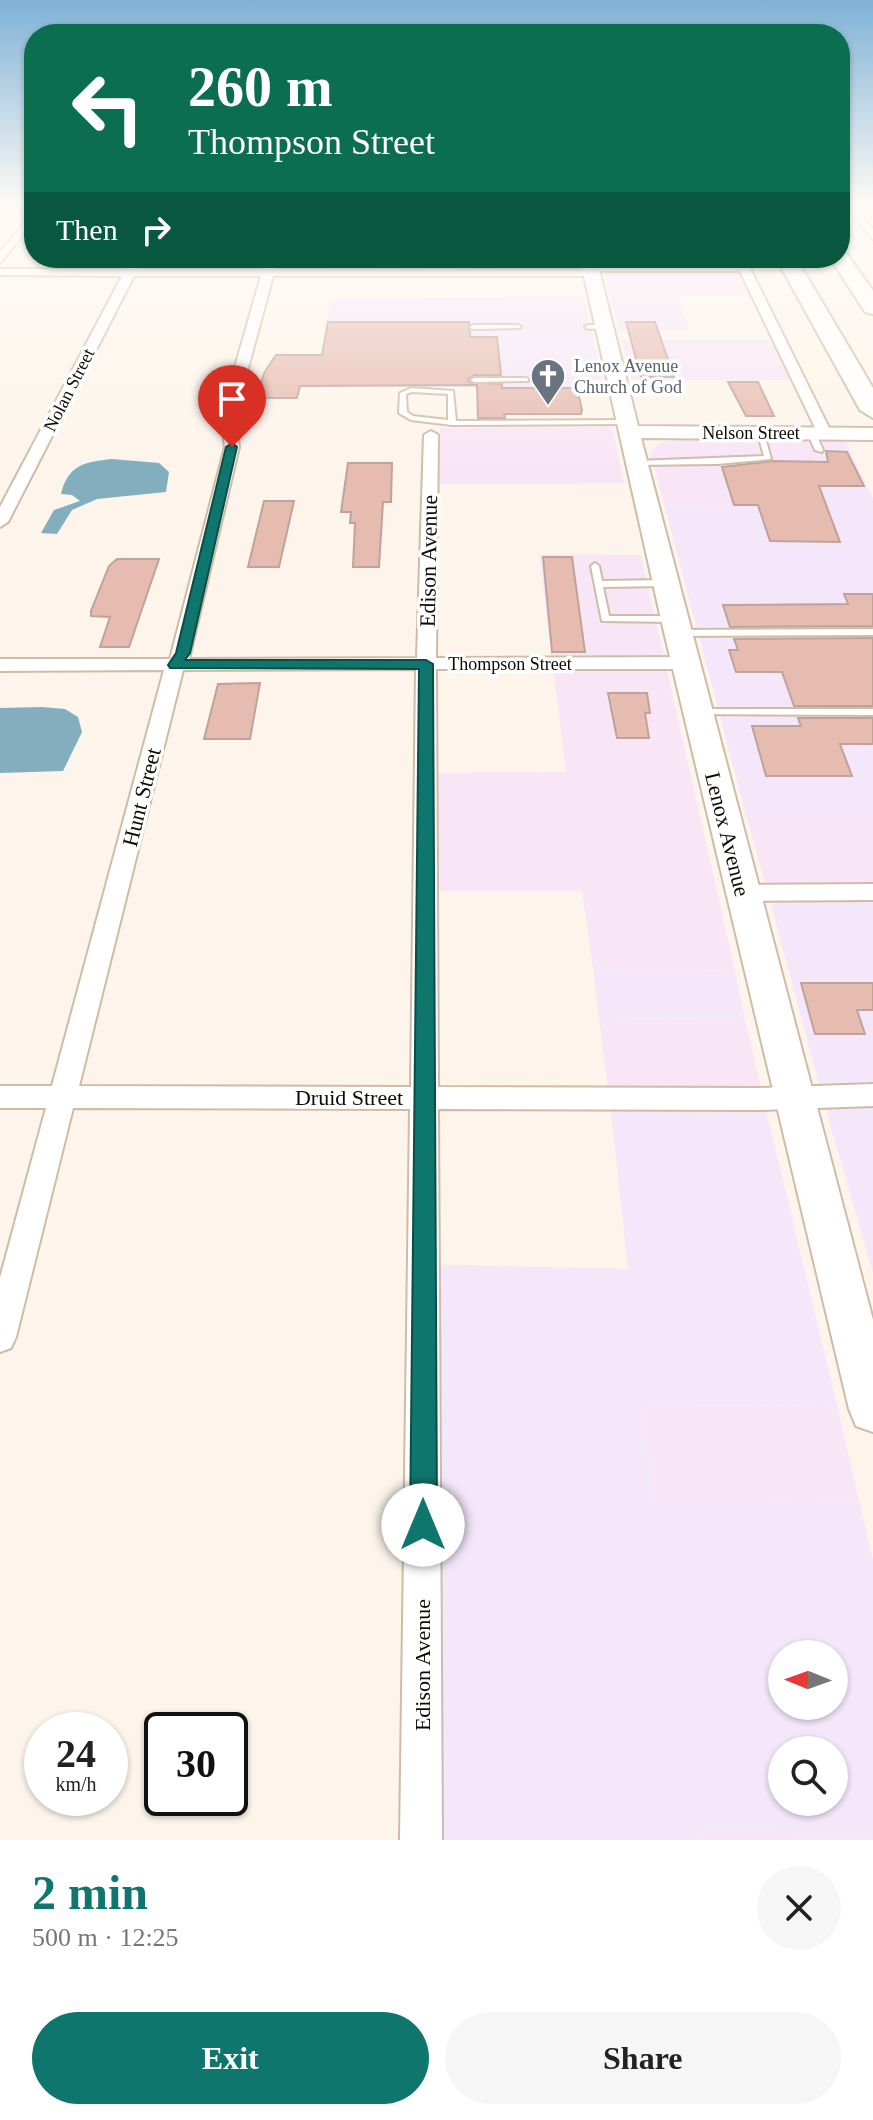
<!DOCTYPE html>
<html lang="en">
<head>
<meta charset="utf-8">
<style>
  body { margin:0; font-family:"Times New Roman",serif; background:#f6f6f6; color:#222; height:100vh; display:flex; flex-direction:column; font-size:30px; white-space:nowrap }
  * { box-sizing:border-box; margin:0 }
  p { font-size:26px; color:#767676 }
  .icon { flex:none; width:44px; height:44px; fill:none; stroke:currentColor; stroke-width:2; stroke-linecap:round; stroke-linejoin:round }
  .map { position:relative; height:1840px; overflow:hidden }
  .details { display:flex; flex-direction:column; background:#fff; flex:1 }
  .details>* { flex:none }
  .banner { position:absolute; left:24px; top:24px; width:826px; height:244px; border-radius:32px; box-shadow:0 2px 6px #0004; background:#0b6e4f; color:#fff; overflow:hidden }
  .needle { width:52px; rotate:271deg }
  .fabs { position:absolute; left:768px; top:1640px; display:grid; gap:16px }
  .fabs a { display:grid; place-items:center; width:80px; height:80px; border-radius:50%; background:#fff; box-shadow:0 2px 6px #0004; font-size:40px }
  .speed { position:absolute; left:24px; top:1712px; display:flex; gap:16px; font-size:40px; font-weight:700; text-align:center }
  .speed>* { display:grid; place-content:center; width:104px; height:104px; border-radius:50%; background:#fff; box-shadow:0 2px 6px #0004; line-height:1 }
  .speed small { font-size:20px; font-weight:400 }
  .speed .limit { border:4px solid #111; border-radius:12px; background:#fff; color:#111 }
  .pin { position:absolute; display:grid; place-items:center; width:68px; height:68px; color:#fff; margin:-82px -34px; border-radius:50% 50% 50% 0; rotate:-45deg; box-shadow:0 0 8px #0007 }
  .pin .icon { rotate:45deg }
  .me { position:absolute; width:88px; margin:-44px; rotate:0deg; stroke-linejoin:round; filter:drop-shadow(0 0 6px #0008) }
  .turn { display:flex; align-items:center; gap:28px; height:168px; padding:0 32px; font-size:36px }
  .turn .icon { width:104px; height:104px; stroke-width:2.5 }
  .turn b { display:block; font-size:56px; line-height:68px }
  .then { display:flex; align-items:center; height:76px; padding:0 32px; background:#0003; gap:16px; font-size:30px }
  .round { display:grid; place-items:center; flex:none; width:84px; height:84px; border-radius:42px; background:#f6f6f6 }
  .summary { display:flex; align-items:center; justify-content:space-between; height:136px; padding:0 32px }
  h1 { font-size:48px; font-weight:600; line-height:60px; color:#0f766e }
  .button { display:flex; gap:16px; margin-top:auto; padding:16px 32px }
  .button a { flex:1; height:92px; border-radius:48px; background:#0f766e; color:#fff; font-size:32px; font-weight:600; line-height:92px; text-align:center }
  .button a+a { background:#f6f6f6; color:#222 }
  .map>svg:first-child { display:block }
  .commercial { fill:#f8e6f7 }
  .industrial { fill:#f4e7fa; fill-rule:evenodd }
  .water { fill:#82aebe }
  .building { fill:#e6bbb0; stroke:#c0a29a; stroke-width:2 }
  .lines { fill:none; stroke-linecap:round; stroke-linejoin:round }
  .lane-casing { stroke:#cfbca6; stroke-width:4 }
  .street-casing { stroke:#cfbca6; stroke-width:4 }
  .secondary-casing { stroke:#cfbca6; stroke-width:4 }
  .highway-casing { stroke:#cfbca6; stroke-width:4 }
  .lane { fill:#fff; fill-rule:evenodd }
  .street { fill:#fff; fill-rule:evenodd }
  .secondary { fill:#fff; fill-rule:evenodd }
  .highway { fill:#fff; fill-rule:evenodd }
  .route { fill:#0f766e; stroke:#0a4d48; stroke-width:2 }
  .labels { text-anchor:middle; stroke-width:7; stroke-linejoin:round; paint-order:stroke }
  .far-worship-label { font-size:18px; fill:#5b616d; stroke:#fff; text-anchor:start }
  .far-street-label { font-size:18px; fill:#100a04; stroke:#fff }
  .street-label { font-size:22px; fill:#100a04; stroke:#fff }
</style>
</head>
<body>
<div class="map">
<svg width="873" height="1840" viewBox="0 0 873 1840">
  <rect width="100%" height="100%" fill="#fdf5ec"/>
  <!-- commercial -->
  <g class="commercial">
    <polygon points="602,265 749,265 764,295 677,295 681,306 613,306"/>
    <polygon points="621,340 787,340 807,380 632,380"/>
    <polygon points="612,427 624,483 440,484 440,428"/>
    <polygon points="844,438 868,488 820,488 828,508 664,504 650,452 659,443 672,440"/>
    <polygon points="539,554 641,555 735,971 593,968 582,891 416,891 417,773 566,772"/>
    <polygon points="746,815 873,815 873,886 766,886"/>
    <polygon points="599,1018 745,1019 767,1114 611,1112"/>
    <polygon points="837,1405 859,1501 654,1505 642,1406"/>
    <polygon points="695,1831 873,1833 873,1840 697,1840"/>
  </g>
  <!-- industrial -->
  <g class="industrial">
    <polygon points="584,297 604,387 315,387 331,299"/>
    <polygon points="613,306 681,306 689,330 619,330"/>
    <polygon points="819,488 868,488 873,498 873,815 746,815 664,504 827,508"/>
    <polygon points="766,886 873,886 873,1273 826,1110"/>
    <polygon points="593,968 735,971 745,1019 599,1018"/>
    <path d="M611,1112L767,1114L837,1405L642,1406L654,1504L859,1501L873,1559V1833L696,1831L697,1840H399L408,1264L628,1269ZM782,1654H834V1706H782ZM782,1750H834V1802H782Z"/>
  </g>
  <!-- water -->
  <g class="water">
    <path d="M112,459L159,463L169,472L166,492L97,499L72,510L57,534L41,533L54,510L80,501L72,495L61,494C68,465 84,462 112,459Z"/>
    <polygon points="42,707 65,709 78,717 82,732 63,771 0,773 0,708"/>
  </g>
  <!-- building -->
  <g class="building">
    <polygon points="328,322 469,322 470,337 497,337 501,375 474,375 468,379 469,382 502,384 502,388 577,388 582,410 581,414 504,414 505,418 478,418 477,385 300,386 297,398 257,398 264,373 276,355 322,355"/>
    <polygon points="626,322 655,322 674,377 641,377"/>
    <polygon points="728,382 758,382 774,416 746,416"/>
    <polygon points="826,451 847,452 864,486 819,486 840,542 770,541 758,505 734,505 722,467 773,461 828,462"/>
    <polygon points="348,463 392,463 391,502 383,502 379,567 353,567 355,523 350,523 351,512 341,512"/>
    <polygon points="264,501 294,501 279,567 248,567"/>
    <polygon points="543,557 572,557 585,652 552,652"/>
    <polygon points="117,559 159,559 129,647 100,647 110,617 91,616 91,611 109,566"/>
    <polygon points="844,594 873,594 873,626 730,627 723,605 848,604"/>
    <polygon points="873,638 873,706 794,706 782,672 736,672 729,650 738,650 734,639"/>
    <polygon points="260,683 250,739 204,739 218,684"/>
    <polygon points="608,693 647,693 650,713 645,713 649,738 617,738"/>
    <polygon points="798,718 873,718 873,744 840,744 852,776 766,776 752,726 801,726"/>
    <polygon points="801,983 873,983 873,1010 857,1010 865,1034 815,1034"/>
  </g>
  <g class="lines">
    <defs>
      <g id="lane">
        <polygon points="518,325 521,327 520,328 473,329 470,327 473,325"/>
        <polygon points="604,325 607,327 606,328 588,329 585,327 588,325"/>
        <polygon points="526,378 528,379 528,381 474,382 471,380 474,378"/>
        <path d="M411,388L453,391L456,421L627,420L631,422L627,424L452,425L411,420L399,413L400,393ZM412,392L448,394V420L413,416L407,412L406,394Z"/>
        <polygon points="757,431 764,433 771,459 717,464 637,465 633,463 637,461 764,456"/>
        <polygon points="809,432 816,434 823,450 822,452 815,450 808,434"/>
        <polygon points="595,563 599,566 602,581 665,580 669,583 665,586 603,587 609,616 674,616 679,619 674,622 602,621 591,566"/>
        <polygon points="873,629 873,635 677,636 672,633 677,630"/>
        <polygon points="697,709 873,709 873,715 693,714 692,712"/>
      </g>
      <g id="street">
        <polygon points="845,206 855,206 873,229 873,239"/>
        <polygon points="34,212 34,222 0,263 0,252"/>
        <path d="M132,258L142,260L137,269H263L266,258H278L275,269L585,270L590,265H737L733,258H745L832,434L825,438L818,434L740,271H596L591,276H273L235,416L239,447L189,659L417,658L424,435L431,431L438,435L436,658L685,657L695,663L685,669H436L438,1087L759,1088L873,1084V1106L759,1110L438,1109L442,1840H400L410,1109L73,1108L16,1337L11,1348L0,1352V1278L46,1108H0V1086H52L164,670L0,671V659H170L225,447L221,416L261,276H134L8,522L0,527V507L122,276L0,275V269H126ZM416,669L411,1087L79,1086L183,670Z"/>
        <polygon points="873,884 873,900 743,901 731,893 743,885"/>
      </g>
      <polygon id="secondary" points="580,258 596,258 638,426 873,428 873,440 641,438 873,1320 873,1432 856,1426 849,1409 661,619"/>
      <g id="highway">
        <polygon points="840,252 847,254 873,291 873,314 865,312 830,258 840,258"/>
        <polygon points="776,258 796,258 873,388 873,418 860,410"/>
      </g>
    </defs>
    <!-- lane casing -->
    <use href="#lane" class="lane-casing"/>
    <!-- street casing -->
    <use href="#street" class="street-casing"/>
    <!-- secondary casing -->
    <use href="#secondary" class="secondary-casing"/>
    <!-- highway casing -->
    <use href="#highway" class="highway-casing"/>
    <!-- lane -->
    <use href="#lane" class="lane"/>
    <!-- street -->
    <use href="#street" class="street"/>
    <!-- secondary -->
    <use href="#secondary" class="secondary"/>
    <!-- highway -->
    <use href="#highway" class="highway"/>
  </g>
  <!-- sky -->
  <linearGradient id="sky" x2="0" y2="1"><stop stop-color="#7fb2d7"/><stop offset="0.44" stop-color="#fefaf6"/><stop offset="1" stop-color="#fefaf6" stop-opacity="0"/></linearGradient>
  <rect width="873" height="464" fill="url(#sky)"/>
  <!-- route -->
  <polygon class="route" points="232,443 237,447 190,653 185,660 426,660 433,664 437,1525 433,1535 423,1539 414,1535 410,1525 419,669 170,668 168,665 176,653 226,447"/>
  <!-- icons -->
  <defs>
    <symbol id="church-pin" viewBox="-11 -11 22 30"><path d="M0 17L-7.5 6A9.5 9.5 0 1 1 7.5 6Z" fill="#6b7280" stroke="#fff"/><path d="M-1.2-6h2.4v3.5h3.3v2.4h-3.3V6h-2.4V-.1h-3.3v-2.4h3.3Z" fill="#fff"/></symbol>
  </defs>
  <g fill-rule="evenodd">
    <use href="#church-pin" x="528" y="356" width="40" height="54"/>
  </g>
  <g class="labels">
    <!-- far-worship labels -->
    <g class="far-worship-label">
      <text x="574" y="372">Lenox Avenue<tspan x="574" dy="21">Church of God</tspan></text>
    </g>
    <!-- far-street labels -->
    <g class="far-street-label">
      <text transform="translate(69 390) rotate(-63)" y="6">Nolan Street</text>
      <text x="751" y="439">Nelson Street</text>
      <text x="510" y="670">Thompson Street</text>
    </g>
    <!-- street labels -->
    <g class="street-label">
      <text transform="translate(428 561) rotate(-89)" y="8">Edison Avenue</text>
      <text transform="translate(141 797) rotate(-76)" y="8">Hunt Street</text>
      <text transform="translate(728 834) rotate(76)" y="8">Lenox Avenue</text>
      <text x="349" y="1105">Druid Street</text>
      <text transform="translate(422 1665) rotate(-90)" y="8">Edison Avenue</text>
    </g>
  </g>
</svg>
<div class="fabs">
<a><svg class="needle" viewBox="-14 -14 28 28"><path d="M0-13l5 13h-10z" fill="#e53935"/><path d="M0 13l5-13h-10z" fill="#767676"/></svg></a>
<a><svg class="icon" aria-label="search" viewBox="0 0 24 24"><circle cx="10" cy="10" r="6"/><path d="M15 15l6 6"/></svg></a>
</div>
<div class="speed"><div>24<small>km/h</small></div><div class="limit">30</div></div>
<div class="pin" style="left:232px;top:447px;background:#d93025"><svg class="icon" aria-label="arrive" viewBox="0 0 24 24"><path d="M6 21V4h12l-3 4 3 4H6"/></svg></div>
<svg class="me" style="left:423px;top:1525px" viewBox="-20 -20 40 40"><circle r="19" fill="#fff"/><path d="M0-13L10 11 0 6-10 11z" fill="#0f766e"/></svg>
<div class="banner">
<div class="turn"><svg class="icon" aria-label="left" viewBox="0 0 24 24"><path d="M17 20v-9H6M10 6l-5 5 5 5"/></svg><div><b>260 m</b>Thompson Street</div></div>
<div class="then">Then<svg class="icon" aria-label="right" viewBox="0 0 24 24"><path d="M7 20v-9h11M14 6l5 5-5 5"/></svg></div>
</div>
</div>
<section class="details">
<div class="summary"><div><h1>2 min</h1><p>500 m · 12:25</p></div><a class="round"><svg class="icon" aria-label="close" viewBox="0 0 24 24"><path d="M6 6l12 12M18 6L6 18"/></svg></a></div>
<div class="button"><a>Exit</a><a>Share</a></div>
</section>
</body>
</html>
